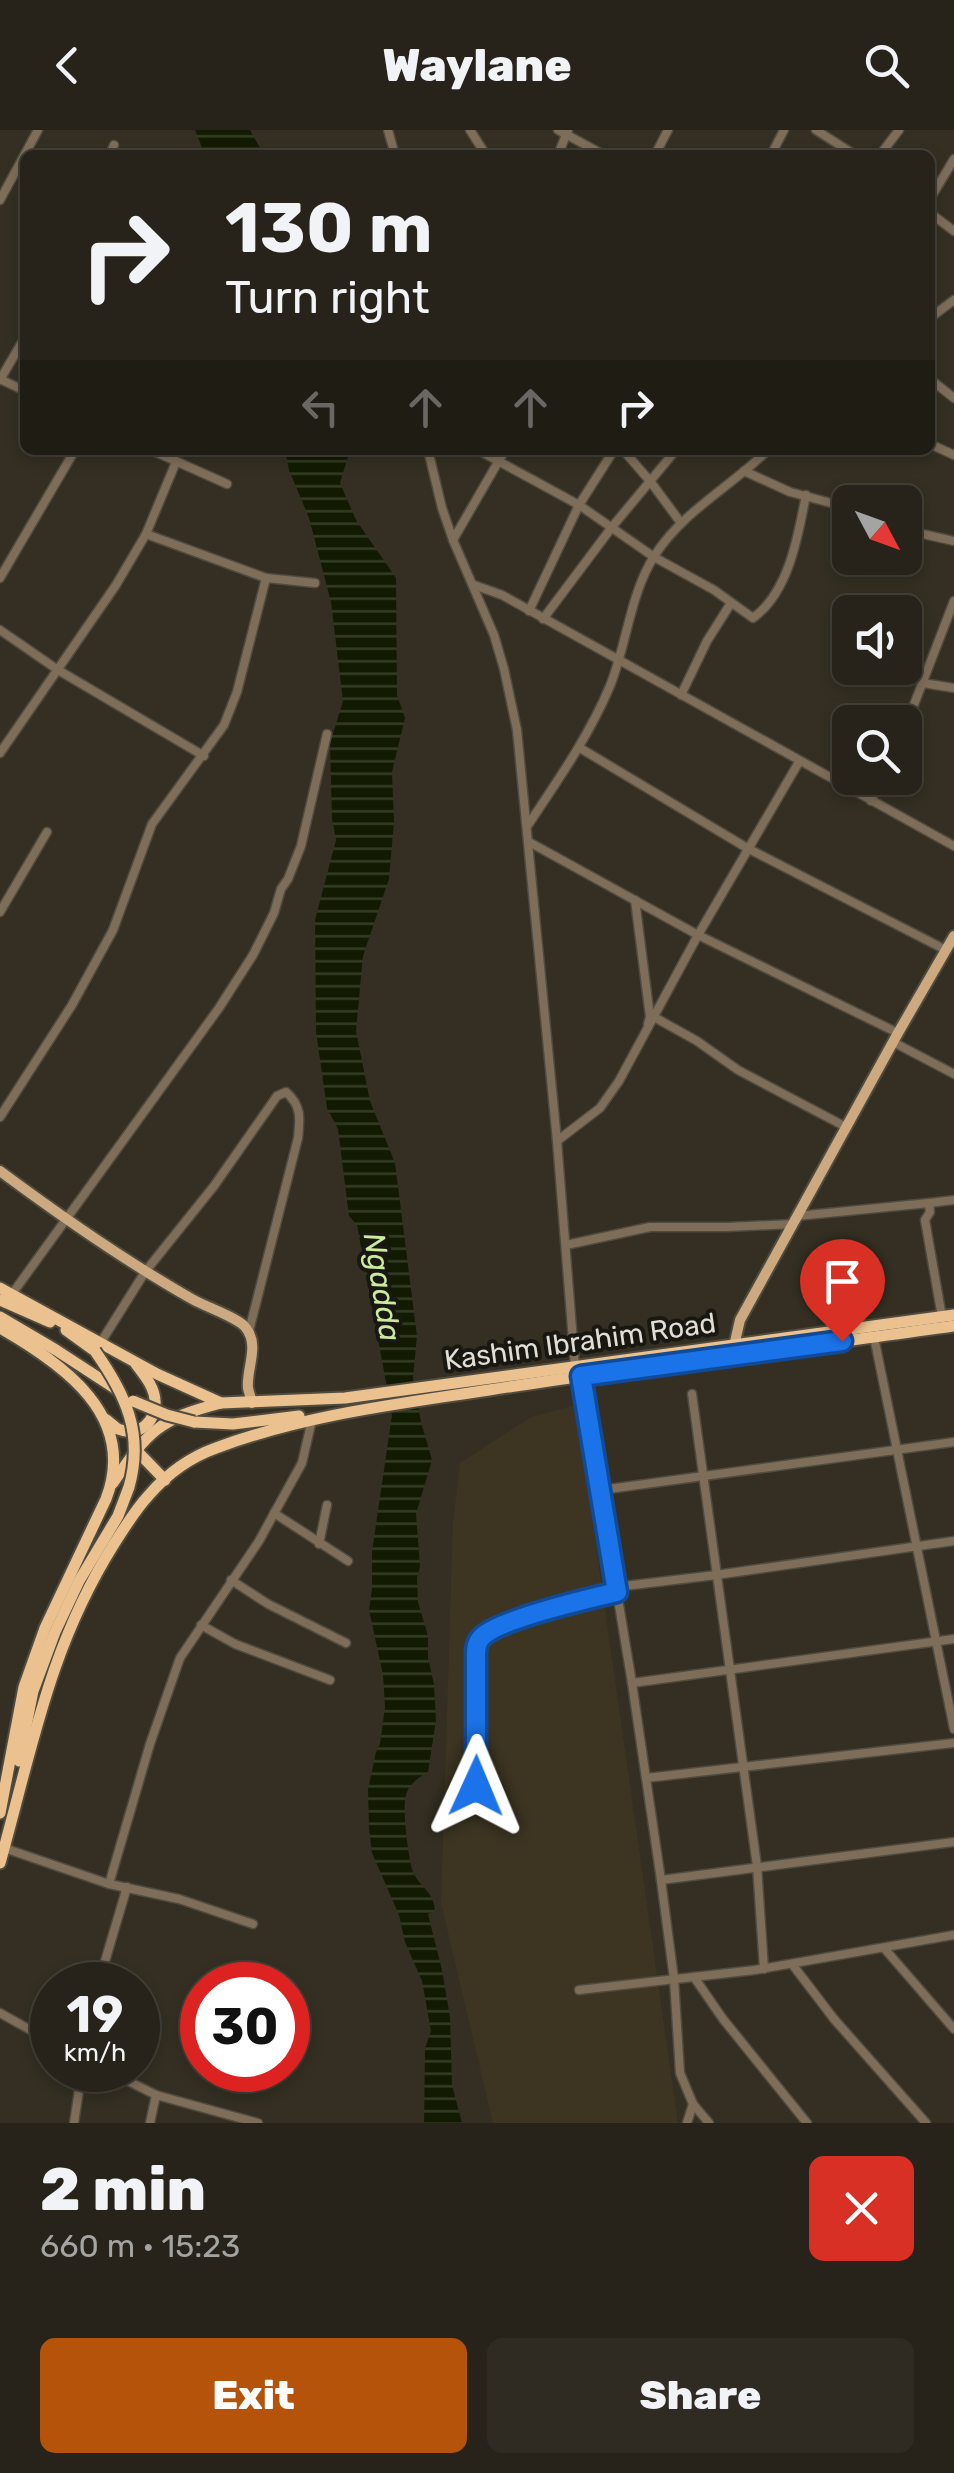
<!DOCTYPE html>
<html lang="en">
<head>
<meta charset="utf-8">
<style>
  body { margin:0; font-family:Rubik,sans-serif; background:#2f2b23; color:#f1f3f6; height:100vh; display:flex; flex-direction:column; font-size:38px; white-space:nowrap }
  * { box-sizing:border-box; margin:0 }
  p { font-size:32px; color:#a4a4a2 }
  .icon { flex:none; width:55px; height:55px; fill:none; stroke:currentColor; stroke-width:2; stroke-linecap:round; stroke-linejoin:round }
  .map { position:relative; height:1993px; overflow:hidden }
  .side { display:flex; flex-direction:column; background:#27231a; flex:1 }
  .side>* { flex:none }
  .guide { position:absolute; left:20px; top:20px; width:915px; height:305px; border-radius:15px; box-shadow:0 5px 15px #0003,0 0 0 2px #434039; background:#27231a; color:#f1f3f6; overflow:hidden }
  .needle { width:65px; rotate:131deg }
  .controls { position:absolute; left:832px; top:355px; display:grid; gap:20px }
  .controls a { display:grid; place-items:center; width:90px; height:90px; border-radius:15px; background:#27231a; box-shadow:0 5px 15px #0003,0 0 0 2px #434039; font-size:50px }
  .speed { position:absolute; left:30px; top:1832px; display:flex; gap:20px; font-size:50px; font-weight:700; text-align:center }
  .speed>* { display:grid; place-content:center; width:130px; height:130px; border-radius:50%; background:#27231a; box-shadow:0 5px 15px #0003,0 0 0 2px #434039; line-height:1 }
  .speed small { font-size:25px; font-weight:400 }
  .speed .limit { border:15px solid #d22; background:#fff; color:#111 }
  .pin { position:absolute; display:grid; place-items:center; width:85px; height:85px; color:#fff; margin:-102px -42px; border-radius:50% 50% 50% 0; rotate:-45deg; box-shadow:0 0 10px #0007 }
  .pin .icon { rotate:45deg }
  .me { position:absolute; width:110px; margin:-55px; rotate:1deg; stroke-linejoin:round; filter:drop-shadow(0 0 8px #0008) }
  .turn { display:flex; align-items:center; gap:35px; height:210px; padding:0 40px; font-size:45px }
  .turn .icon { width:130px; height:130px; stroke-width:2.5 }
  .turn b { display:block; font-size:70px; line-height:85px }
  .lanes { display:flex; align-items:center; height:95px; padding:0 40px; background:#0003; justify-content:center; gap:50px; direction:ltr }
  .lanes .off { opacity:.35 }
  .round { display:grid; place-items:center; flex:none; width:105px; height:105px; border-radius:15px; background:#2f2b23 }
  .overview { display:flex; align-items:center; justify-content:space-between; height:170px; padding:0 40px }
  h1 { font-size:60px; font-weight:800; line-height:75px }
  .cta { display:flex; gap:20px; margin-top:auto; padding:20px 40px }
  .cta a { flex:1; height:115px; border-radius:15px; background:#b45309; color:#fff; font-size:40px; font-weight:800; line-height:115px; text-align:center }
  .cta a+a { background:#2f2b23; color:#f1f3f6 }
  header { display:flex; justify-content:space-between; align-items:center; height:130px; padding:0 40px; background:#27231a; font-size:45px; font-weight:800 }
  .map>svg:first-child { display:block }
  .built { fill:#3d3522 }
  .water { fill:url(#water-rules) }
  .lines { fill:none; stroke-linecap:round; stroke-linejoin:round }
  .minor-casing { stroke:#504b3f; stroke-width:11 }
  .major-casing { stroke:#504b3f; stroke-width:14 }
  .highway-casing { stroke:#504b3f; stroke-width:15 }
  .minor { stroke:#7e6d59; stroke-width:8 }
  .major { stroke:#cca980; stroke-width:10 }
  .highway { stroke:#ebc18f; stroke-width:11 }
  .highway-bridge-casing { stroke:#504b3f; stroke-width:15; stroke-linecap:butt }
  .highway-bridge { stroke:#ebc18f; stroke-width:11 }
  .route-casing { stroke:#114b97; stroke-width:25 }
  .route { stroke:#1a73e8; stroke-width:18 }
  .labels { text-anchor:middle; stroke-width:8; stroke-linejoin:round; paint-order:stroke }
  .street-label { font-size:28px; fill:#e1ded6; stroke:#191711 }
  .water-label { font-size:30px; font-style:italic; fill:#caeb9b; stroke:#191711 }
</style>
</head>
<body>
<header><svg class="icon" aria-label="back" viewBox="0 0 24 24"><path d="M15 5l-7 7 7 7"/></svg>Waylane<svg class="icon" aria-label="search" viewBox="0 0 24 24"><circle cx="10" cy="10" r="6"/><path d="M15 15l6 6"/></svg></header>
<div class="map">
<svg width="954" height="1993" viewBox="0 0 954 1993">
  <defs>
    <pattern id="water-rules" width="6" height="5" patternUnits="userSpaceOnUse" patternTransform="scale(2.5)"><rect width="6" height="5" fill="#121b02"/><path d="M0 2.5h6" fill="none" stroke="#343c26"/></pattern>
  </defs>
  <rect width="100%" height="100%" fill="#342f22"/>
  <!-- built -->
  <polygon class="built" points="576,1275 678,1993 493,1993 441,1773 453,1392 460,1333 531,1287"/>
  <!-- water -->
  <g class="water">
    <polygon points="195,0 250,0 264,25 205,25"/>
    <path d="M285,320H350L340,353L356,390L396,448L397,565L405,588L392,642L394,692L389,749L363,826L356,901L370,971L395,1033L417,1206L413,1248L421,1292L432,1330L416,1384L420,1436L417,1448L418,1472L428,1506V1528L434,1554L436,1590L428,1642C419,1647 409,1654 406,1665C402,1681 408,1722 412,1739C418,1757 434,1760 435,1781L428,1784L442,1840L450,1887L452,1955L462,1993H424L425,1918L431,1901L422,1851L405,1812L399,1785L372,1723L369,1698L368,1659L376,1622L380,1614L385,1577L383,1545L369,1480L372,1459V1422L392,1285L357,1095L349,1086L338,999L327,978L316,902L315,790L336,710L332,689L330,613L343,571L331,472L309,388L289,340Z"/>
  </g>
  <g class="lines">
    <defs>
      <g id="minor">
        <polyline points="388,0 395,25"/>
        <polyline points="470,0 486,25"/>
        <polyline points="558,0 604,25"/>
        <polyline points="816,0 855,25"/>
        <polyline points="110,25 114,15"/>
        <polyline points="558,25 568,0"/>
        <polyline points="655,25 668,0"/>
        <polyline points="771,25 784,0"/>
        <polyline points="880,25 899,0"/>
        <polyline points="930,69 954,29"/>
        <polyline points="0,70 38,0"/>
        <polyline points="930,83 954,101"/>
        <polyline points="930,188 954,170"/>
        <polyline points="0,249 25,261"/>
        <polyline points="930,249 954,268"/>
        <polyline points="0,250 25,207"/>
        <polyline points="930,314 954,325"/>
        <polyline points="151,320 227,354"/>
        <polyline points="428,320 442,378 453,410 494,505 504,539 517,600 557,1011 575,1236"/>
        <path d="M478,320L579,375L654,427L714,460L753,488C789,462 798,406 806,365"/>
        <polyline points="623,320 650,351 681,393"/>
        <polyline points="744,341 790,362 850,378"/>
        <polyline points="905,400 954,411"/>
        <polyline points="146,404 266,448 315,453"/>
        <polyline points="453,410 505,320"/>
        <polyline points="0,448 75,320"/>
        <polyline points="474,455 502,465 954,716"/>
        <polyline points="529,481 579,375 614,320"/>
        <polyline points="543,489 612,397 676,320"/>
        <polyline points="0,500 58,540 204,626"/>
        <polyline points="923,553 954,558"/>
        <polyline points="681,565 707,511 731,473"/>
        <polyline points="905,598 954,471"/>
        <polyline points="580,618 747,718 946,820"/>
        <polyline points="0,623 116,455 146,404 176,332"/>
        <polyline points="871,671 880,648"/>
        <path d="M528,695C558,650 589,606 610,556C627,514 630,463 655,425C683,381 732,356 768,320"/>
        <polyline points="529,712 698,805 898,903"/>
        <polyline points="635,770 650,887 648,894"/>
        <polyline points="0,782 47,702"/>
        <polyline points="654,887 697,911 738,940 846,997"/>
        <polyline points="893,912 954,944"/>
        <polyline points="0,987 72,875 113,800 152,694 224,595 237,562 266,448"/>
        <polyline points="557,1011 600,978 619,951 698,805 799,632"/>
        <polyline points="929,1073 954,1070"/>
        <polyline points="797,1086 929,1073 930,1082 925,1090 942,1187"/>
        <polyline points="566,1115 650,1097 727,1097 793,1094"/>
        <polyline points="12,1164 219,878 253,825 274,783 281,759 288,749 301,716 327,604"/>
        <polyline points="874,1207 954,1599"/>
        <path d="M101,1212L145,1142L214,1056L277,966L286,962C302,976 300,989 298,1008L249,1201"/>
        <polyline points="581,1246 632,1553 661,1750 674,1849 680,1943 693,1974 709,1993"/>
        <polyline points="692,1264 757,1736 764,1839"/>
        <polyline points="601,1360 954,1312"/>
        <polyline points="274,1383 348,1431"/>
        <polyline points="319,1414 327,1375"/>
        <polyline points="231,1450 268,1474 346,1513"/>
        <polyline points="616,1457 716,1445 954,1411"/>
        <polyline points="201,1495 235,1514 330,1550"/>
        <polyline points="632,1553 954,1509"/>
        <polyline points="646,1648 954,1613"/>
        <path d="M476,1655V1531C476,1523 475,1514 481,1508C496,1490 591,1468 617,1462"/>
        <polyline points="4,1718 109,1754 179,1769 253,1794"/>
        <polyline points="661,1750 954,1712"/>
        <polyline points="109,1754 150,1614 180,1528 259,1411 281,1371 302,1333 312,1290"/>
        <polyline points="884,1818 954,1899"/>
        <polyline points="792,1834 834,1889 926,1993"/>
        <polyline points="694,1847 723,1889 807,1993"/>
        <polyline points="98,1855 127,1757"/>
        <polyline points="579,1860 755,1840 954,1805"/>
        <polyline points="0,1883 52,1912"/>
        <polyline points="106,1940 156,1965 258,1993"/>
        <polyline points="74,1993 82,1940"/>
        <polyline points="150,1993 156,1965"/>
        <polyline points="687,1993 693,1974"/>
      </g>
      <g id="major">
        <path d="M0,1041C62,1087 125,1131 192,1169C206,1177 239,1188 246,1198C260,1216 246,1239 248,1258C249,1263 251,1268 252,1273"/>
        <polyline points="734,1216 740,1190 898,903 954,806"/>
      </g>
      <g id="highway">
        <polyline points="0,1158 157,1244 221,1273 345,1268 954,1185"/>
        <polyline points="0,1170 50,1192"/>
        <polyline points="0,1187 56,1220 119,1261"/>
        <path d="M0,1198C63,1234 138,1286 106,1369L45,1498L24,1557L0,1683"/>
        <polyline points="66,1200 95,1221"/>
        <path d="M105,1289C107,1290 116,1298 118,1299C139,1308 157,1291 155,1270C154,1256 144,1245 136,1234"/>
        <polyline points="194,1292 233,1294 299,1286"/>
        <polyline points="136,1320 165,1350"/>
        <path d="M113,1353C148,1301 159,1289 221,1273"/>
        <polyline points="19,1631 33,1561 55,1502 79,1451 118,1386 129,1357"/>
        <path d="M0,1733C32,1619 49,1517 114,1414C125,1397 135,1380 149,1365C167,1344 191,1327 216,1318C304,1285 398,1274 489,1260C644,1236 799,1218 954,1196"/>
      </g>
    </defs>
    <!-- minor casing -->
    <use href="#minor" class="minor-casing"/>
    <!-- major casing -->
    <use href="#major" class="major-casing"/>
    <!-- highway casing -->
    <use href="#highway" class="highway-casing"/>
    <!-- minor -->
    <use href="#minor" class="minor"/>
    <!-- major -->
    <use href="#major" class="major"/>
    <!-- highway -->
    <use href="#highway" class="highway"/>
    <defs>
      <g id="highway-bridge">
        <path d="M95,1221C126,1265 144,1304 129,1357"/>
        <polyline points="133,1271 167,1285 194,1292"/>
      </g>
    </defs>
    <!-- highway-bridge casing -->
    <use href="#highway-bridge" class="highway-bridge-casing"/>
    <!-- highway-bridge -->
    <use href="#highway-bridge" class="highway-bridge"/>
  </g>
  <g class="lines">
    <defs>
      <path id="route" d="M476,1656V1531C476,1523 475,1514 481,1508C496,1490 591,1468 617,1462L581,1246L842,1211"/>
    </defs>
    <!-- route casing -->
    <use href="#route" class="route-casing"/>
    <!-- route -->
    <use href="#route" class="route"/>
  </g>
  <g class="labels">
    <!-- street labels -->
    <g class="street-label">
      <text transform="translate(580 1211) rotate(-8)" y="10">Kashim Ibrahim Road</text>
    </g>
    <!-- water labels -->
    <g class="water-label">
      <text transform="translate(382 1157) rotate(81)" y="10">Ngadda</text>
    </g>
  </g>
</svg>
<div class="controls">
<a><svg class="needle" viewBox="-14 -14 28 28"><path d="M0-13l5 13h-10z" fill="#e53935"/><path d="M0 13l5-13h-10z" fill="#a4a4a2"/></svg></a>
<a><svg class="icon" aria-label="sound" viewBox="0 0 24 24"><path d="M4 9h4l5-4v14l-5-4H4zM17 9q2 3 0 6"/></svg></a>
<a><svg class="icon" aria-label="search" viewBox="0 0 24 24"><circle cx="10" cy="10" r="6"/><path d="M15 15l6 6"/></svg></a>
</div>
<div class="speed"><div>19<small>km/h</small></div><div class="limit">30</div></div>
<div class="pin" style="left:842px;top:1211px;background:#d93025"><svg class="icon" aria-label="arrive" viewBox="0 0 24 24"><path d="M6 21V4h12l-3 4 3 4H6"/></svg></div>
<svg class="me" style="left:476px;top:1656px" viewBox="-20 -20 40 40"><path d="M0-17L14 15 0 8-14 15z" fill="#1a73e8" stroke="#fff" stroke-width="4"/></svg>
<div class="guide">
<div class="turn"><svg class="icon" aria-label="right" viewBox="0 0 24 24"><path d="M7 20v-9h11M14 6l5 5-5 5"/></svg><div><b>130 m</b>Turn right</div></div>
<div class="lanes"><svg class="icon off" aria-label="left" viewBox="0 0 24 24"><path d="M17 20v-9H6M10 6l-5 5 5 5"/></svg><svg class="icon off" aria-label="ahead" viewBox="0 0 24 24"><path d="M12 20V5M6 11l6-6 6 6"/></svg><svg class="icon off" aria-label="ahead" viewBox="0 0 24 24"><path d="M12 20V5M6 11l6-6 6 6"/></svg><svg class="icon" aria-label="right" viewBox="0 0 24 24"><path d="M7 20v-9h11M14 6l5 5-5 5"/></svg></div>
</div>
</div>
<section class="side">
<div class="overview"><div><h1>2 min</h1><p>660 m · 15:23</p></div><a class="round" style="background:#d93025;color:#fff"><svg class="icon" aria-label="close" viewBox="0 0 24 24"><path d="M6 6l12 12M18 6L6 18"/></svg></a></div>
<div class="cta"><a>Exit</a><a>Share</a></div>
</section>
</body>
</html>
